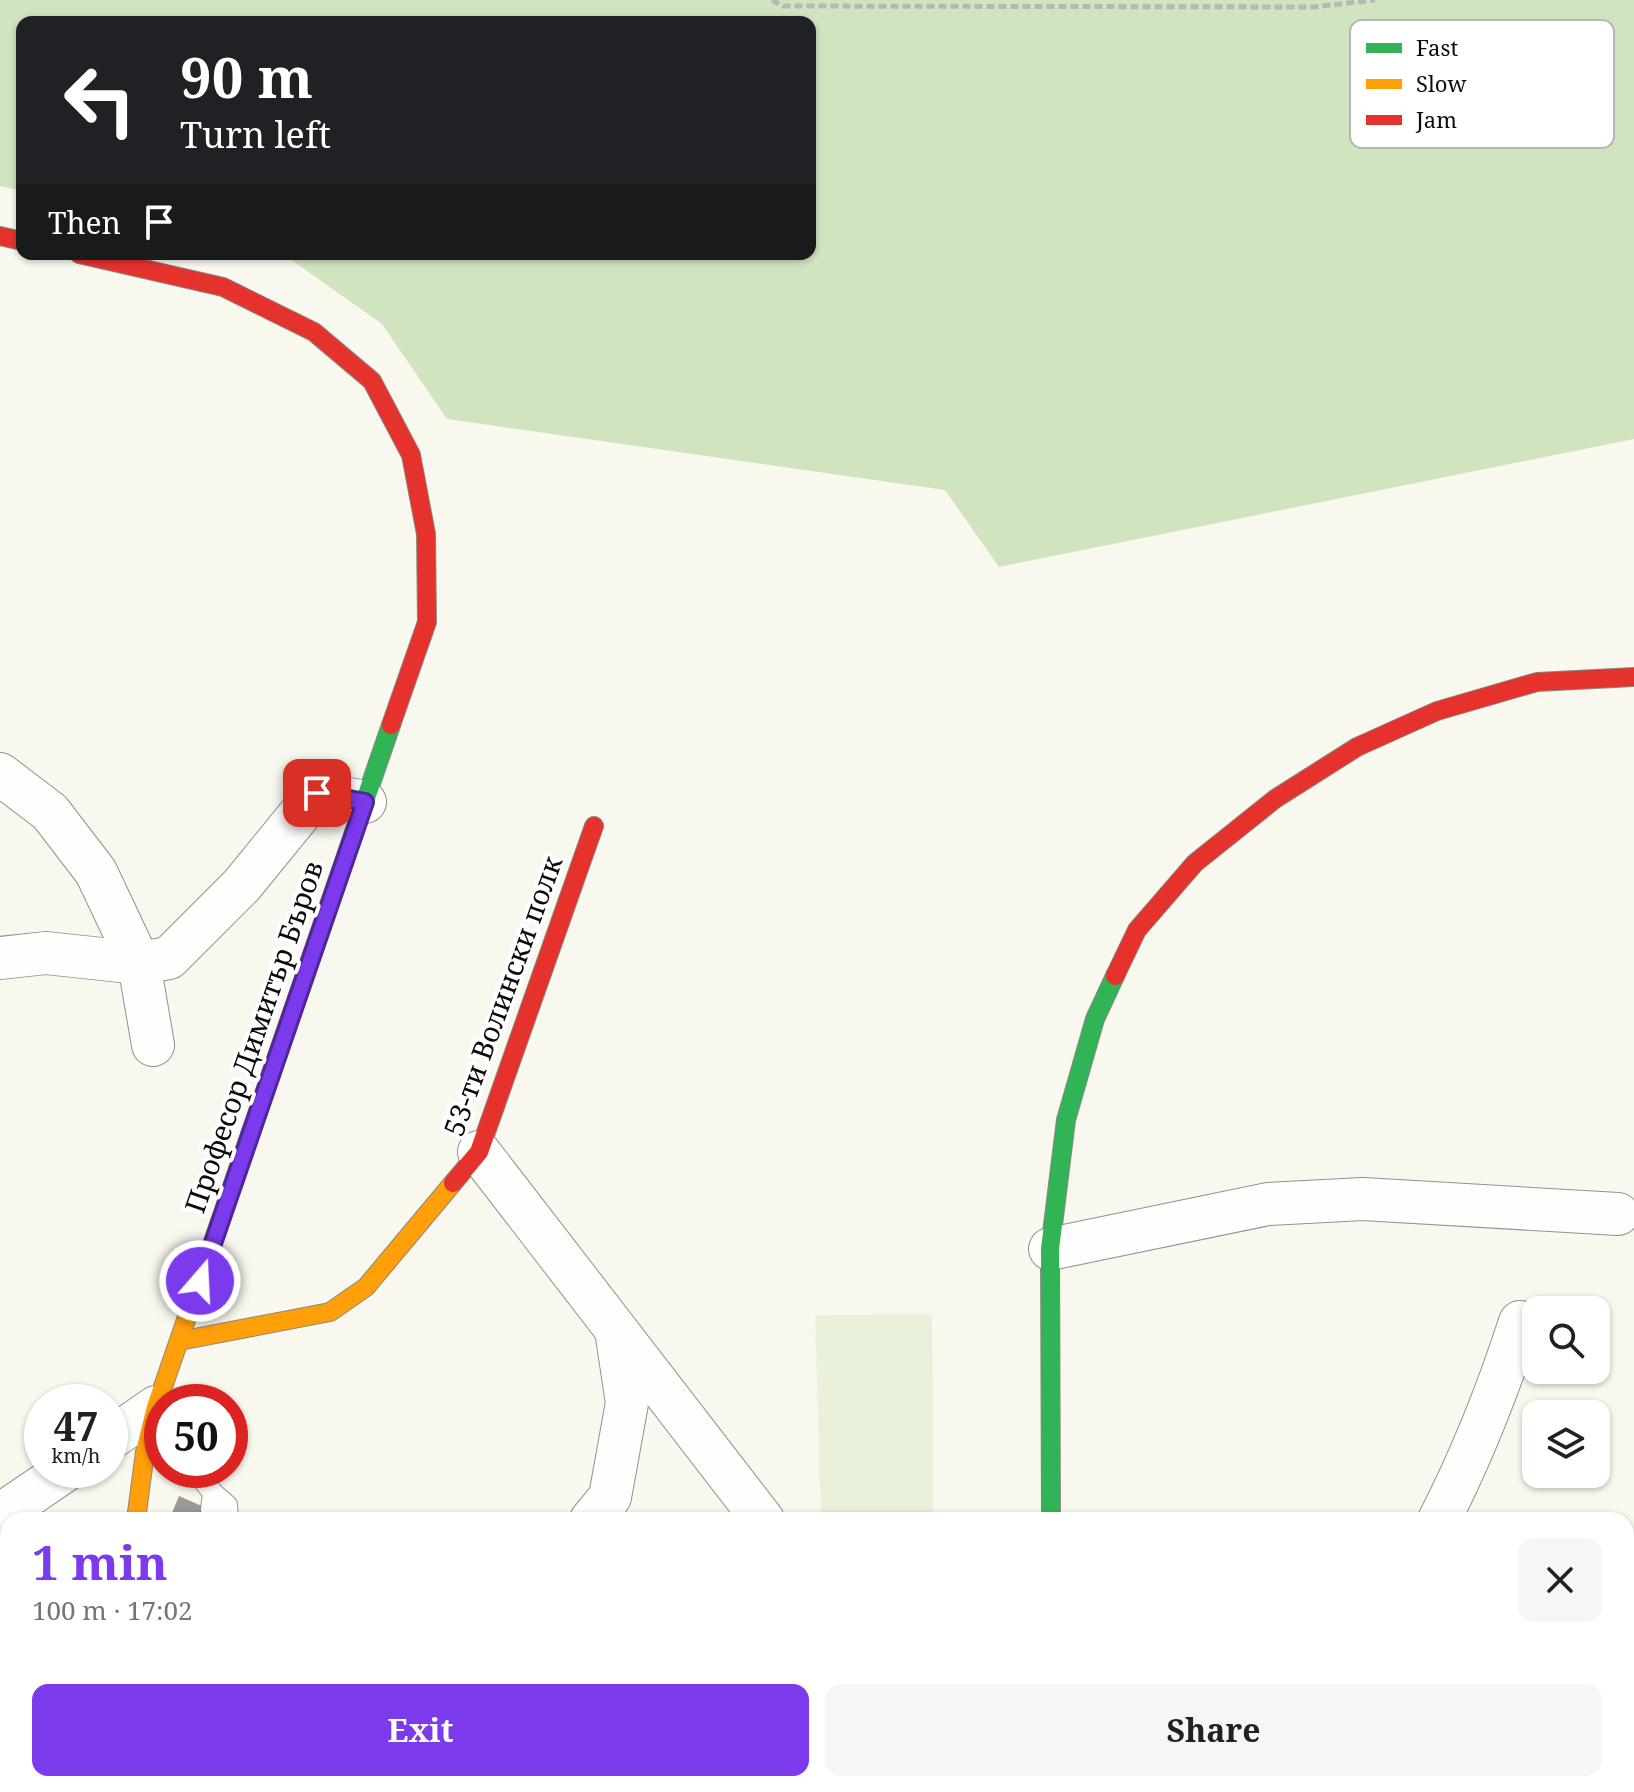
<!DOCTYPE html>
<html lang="en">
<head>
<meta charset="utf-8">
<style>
  body { margin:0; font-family:"Noto Serif",serif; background:#f6f6f6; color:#202124; height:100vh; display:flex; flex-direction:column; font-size:30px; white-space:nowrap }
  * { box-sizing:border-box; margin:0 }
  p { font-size:26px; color:#757577 }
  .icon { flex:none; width:44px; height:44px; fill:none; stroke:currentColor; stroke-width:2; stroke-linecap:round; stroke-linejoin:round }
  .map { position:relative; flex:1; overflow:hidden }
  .sheet { position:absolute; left:0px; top:1512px; width:1634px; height:280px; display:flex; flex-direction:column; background:#fff; border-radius:24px 24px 0 0; box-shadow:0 2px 6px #0004 }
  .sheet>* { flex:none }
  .guide { position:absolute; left:16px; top:16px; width:800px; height:244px; border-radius:16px; box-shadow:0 2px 6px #0004; background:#202124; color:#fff; overflow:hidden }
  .fabs { position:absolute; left:1522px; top:1296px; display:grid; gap:16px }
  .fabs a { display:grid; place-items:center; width:88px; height:88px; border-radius:16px; background:#fff; box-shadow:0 2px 6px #0004; font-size:40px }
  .speed { position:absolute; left:24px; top:1384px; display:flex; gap:16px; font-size:40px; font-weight:700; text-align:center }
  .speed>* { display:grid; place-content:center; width:104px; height:104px; border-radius:50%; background:#fff; box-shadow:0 2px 6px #0004; line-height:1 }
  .speed small { font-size:20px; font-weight:400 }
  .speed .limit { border:12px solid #d22; background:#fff; color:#111 }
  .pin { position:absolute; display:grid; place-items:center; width:68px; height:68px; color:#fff; margin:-34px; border-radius:16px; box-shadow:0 4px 12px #0006 }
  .me { position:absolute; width:88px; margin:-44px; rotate:19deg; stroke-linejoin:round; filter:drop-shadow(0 0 6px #0008) }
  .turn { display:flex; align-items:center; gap:28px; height:168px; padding:0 32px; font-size:36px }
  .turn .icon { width:104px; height:104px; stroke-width:2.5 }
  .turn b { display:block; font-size:56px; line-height:68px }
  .then { display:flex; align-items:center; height:76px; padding:0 32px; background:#0003; gap:16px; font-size:30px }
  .round { display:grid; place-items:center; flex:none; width:84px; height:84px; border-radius:16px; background:#f6f6f6 }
  .head { display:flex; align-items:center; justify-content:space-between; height:136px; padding:0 32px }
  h1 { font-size:48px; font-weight:700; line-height:60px; color:#7c3aed }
  .action { display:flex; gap:16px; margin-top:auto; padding:16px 32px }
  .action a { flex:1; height:92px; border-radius:16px; background:#7c3aed; color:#fff; font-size:32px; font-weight:700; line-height:92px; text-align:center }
  .action a+a { background:#f6f6f6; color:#202124 }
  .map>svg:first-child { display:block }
  .forest { fill:#d1e4c0 }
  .pitch { fill:#eaf1db }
  .building { fill:#9c9a95 }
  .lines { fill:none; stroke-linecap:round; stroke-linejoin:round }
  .lane-casing { stroke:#92928e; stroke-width:22 }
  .street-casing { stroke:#92928e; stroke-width:44 }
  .fast-casing { stroke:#898884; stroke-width:20 }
  .slow-casing { stroke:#898884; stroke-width:20 }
  .jam-casing { stroke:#898884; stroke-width:20 }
  .path { stroke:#b7b7b5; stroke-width:5; stroke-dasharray:8 4; stroke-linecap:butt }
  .lane { stroke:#fefefd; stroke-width:20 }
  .street { stroke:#fefefd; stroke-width:42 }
  .fast { stroke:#30b455; stroke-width:18 }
  .slow { stroke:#ff9f0a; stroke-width:18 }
  .jam { stroke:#e5322d; stroke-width:18 }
  .route-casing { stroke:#51269a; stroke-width:20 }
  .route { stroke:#7c3aed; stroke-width:14 }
  .labels { text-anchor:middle; stroke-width:8; stroke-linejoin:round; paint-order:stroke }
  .street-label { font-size:28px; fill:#0b0b0b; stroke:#fff }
  .key { fill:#fff; stroke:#b6b6b6; stroke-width:2 }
  .key-label { font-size:22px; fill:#0b0b0b }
</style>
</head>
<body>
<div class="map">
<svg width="1634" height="1792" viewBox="0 0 1634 1792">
  <rect width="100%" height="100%" fill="#f9f8ef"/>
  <!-- forest -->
  <polygon class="forest" points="0,0 1634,0 1634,439 999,567 945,490 447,419 382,324 283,254 810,254 810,22 22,22 22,191 0,186"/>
  <!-- pitch -->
  <polygon class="pitch" points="932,1314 933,1520 821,1520 815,1315"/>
  <!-- building -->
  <polygon class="building" points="179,1496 211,1510 234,1520 169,1520"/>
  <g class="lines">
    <defs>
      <g id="lane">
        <polyline points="195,1470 213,1493 211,1510"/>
        <polyline points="213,1493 227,1505 228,1517"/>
        <polyline points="908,1792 910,1784"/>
      </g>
      <g id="street">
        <polyline points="0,774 50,812 96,872 139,963 153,1045"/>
        <polyline points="0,958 46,953 139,963 169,958 242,885 317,793 365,802"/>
        <polyline points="479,1152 763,1520"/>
        <polyline points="1050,1249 1268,1204 1363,1199 1618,1214"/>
        <polyline points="110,1439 156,1407"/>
        <polyline points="0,1515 66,1470"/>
        <polyline points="591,1520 610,1497 627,1403 616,1330"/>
        <path d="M1439,1520C1473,1454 1497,1393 1520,1322"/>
        <polyline points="0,1700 8,1698"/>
        <polyline points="1626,1775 1634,1778"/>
        <polyline points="1312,1784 1361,1792"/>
        <polyline points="459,1792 461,1784"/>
        <polyline points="1043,1792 1044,1784"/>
        <polyline points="1555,1792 1558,1784"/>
      </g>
      <g id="fast">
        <polyline points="273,1068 391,725"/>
        <polyline points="1051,1520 1050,1249 1066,1120 1095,1019 1115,976"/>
      </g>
      <g id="slow">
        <polyline points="179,1341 330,1312 366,1287 453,1183"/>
        <polyline points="136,1520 145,1452 156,1407 273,1068"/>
        <polyline points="191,1786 200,1792"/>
      </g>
      <g id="jam">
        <polyline points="0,236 22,241"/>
        <polyline points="79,254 223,287 314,332 372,381 411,455 426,534 427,622 391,725"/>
        <polyline points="1115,976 1137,930 1195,863 1275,799 1357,747 1437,711 1537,682 1634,677"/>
        <polyline points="453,1183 479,1152 594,826"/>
      </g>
    </defs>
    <!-- lane casing -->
    <use href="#lane" class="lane-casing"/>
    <!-- street casing -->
    <use href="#street" class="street-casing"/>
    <!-- fast casing -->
    <use href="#fast" class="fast-casing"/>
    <!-- slow casing -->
    <use href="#slow" class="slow-casing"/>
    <!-- jam casing -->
    <use href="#jam" class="jam-casing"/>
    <!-- path -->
    <polyline class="path" points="772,0 783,6 1314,7 1375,0"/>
    <!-- lane -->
    <use href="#lane" class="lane"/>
    <!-- street -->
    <use href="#street" class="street"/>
    <!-- fast -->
    <use href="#fast" class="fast"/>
    <!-- slow -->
    <use href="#slow" class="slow"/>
    <!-- jam -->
    <use href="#jam" class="jam"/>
  </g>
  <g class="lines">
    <defs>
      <polyline id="route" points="200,1281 365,802 317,793"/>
    </defs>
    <!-- route casing -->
    <use href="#route" class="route-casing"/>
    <!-- route -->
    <use href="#route" class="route"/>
  </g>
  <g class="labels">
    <!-- street labels -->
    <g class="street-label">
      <text transform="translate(503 996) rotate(-70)" y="10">53-ти Волински полк</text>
      <text transform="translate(254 1037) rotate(-71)" y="10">Професор Димитър Бъров</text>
    </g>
  </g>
  <!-- legend -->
  <rect x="1350" y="20" width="264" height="128" rx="12" class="key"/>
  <rect x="1366" y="43" width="36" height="10" fill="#30b455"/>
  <rect x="1366" y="79" width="36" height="10" fill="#ff9f0a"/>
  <rect x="1366" y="115" width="36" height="10" fill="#e5322d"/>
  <g class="key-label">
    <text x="1416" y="56">Fast</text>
    <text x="1416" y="92">Slow</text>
    <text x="1416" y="128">Jam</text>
  </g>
</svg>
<div class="fabs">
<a><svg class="icon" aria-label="search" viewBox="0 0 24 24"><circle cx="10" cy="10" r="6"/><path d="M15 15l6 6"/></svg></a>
<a><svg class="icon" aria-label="layers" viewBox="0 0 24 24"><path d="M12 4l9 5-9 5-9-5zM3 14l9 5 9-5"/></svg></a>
</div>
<div class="speed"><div>47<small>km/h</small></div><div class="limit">50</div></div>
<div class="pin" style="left:317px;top:793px;background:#d93025"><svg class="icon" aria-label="arrive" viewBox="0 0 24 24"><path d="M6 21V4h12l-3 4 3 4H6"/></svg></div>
<svg class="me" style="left:200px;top:1281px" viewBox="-20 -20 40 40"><circle r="17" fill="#7c3aed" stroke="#fff" stroke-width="3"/><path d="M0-11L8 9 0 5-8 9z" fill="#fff"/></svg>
<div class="guide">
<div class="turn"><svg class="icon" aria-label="left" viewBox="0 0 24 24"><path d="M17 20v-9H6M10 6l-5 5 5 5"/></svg><div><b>90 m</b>Turn left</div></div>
<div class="then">Then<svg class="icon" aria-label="arrive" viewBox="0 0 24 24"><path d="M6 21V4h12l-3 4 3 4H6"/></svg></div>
</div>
<section class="sheet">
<div class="head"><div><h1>1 min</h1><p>100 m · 17:02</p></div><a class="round"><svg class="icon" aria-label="close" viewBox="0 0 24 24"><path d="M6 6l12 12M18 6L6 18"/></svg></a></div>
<div class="action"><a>Exit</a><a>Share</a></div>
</section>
</div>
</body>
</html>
